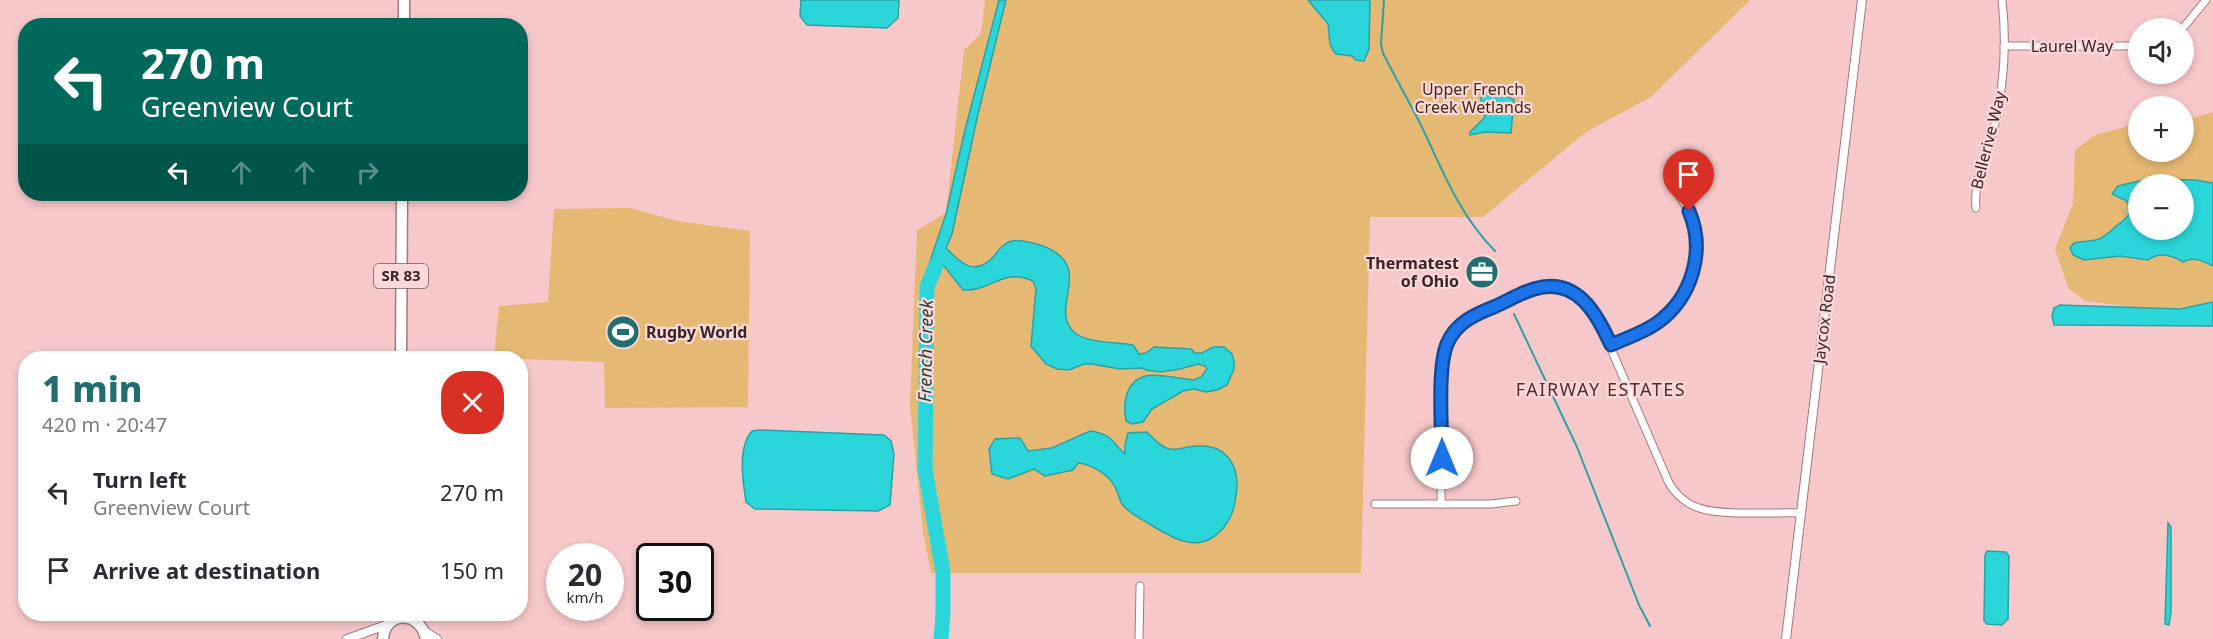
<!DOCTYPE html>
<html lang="en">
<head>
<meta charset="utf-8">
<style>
  body { margin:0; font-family:"Noto Sans",sans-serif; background:#f2f2f3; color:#2b2b33; height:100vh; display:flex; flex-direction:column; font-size:22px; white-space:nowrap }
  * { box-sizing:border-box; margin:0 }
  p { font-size:20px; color:#7c7c81 }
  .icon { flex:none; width:33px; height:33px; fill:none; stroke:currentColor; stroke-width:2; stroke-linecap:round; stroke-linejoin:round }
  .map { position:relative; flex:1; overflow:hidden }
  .drawer { position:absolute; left:18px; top:351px; width:510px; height:270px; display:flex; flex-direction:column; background:#fff; border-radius:24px; box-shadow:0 3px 9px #0003 }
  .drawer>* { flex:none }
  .guide { position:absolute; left:18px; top:18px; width:510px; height:183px; border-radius:24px; box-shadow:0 3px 9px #0003; background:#00695c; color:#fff; overflow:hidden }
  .fabs { position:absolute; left:2128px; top:18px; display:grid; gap:12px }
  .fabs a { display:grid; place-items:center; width:66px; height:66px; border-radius:50%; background:#fff; box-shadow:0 3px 9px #0003; font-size:30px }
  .speed { position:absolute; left:546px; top:543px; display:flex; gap:12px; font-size:30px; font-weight:700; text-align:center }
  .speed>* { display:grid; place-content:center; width:78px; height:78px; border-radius:50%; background:#fff; box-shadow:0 3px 9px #0003; line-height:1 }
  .speed small { font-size:15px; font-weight:400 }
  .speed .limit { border:3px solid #111; border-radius:9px; background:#fff; color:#111 }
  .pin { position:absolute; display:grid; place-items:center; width:51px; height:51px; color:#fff; margin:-62px -26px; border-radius:50% 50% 50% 0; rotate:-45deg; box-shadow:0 0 6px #0007 }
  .pin .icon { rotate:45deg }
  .me { position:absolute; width:66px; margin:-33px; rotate:0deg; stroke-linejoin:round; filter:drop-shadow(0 0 4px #0008) }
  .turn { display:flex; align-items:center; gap:21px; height:126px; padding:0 24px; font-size:27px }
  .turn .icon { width:78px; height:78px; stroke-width:2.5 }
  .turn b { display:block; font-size:42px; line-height:51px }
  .lanes { display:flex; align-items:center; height:57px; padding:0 24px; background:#0003; justify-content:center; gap:30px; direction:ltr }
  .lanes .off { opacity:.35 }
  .round { display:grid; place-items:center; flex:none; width:63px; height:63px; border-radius:24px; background:#f2f2f3 }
  .summary { display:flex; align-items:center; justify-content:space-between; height:102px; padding:0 24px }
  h1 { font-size:36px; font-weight:800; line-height:45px; color:#216d6f }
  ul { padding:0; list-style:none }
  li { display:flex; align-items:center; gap:18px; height:78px; padding:0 24px }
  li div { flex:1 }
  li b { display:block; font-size:22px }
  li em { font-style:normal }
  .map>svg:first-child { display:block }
  .green { fill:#e5b873; fill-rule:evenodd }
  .water { fill:#2ad6da; stroke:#2ea1a4; stroke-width:1.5; fill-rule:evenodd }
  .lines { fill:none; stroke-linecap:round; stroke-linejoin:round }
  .stream { stroke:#2ea1a4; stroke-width:2 }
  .river { stroke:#2ad6da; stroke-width:15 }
  .minor-casing { stroke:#a4797a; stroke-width:9 }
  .tertiary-casing { stroke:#a4797a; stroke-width:10 }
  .primary-casing { stroke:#a4797a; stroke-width:13 }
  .minor { stroke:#fff; stroke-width:7 }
  .tertiary { stroke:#fff; stroke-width:8 }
  .primary { stroke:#fff; stroke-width:10 }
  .route-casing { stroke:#114b97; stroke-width:15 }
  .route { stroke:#1a73e8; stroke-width:10 }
  .labels { text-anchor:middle; stroke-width:4.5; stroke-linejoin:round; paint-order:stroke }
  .shield { fill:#fed8d9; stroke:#735b5c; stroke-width:1.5 }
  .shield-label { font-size:15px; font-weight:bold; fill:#382627 }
  .street-label { font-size:16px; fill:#382627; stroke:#fed8d9 }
  .park-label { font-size:16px; fill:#3b2d19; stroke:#fed8d9 }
  .poi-label { font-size:16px; font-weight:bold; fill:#382627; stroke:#fed8d9; text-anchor:end }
  .water-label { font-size:18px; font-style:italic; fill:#214242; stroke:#fed8d9 }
  .neighbourhood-label { font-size:18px; letter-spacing:1.5px; fill:#512c2e; stroke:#fed8d9 }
</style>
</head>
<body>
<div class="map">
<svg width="2213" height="639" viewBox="0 0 2213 639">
  <rect width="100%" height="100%" fill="#f7c8c9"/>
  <!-- green -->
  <g class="green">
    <polygon points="985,0 1750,0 1651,97 1586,132 1483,217 1370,217 1361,573 931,573 923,532 910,405 917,230 946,213 964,50 981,34"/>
    <path d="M2213,112V318L2086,301L2069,289L2055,249L2073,204L2075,150L2095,135L2139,123V152H2184V121ZM2139,184H2184V230H2139Z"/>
    <polygon points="630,208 677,221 750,231 748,407 605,408 604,362 522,359 521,365 520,358 494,358 499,306 548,302 554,209"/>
  </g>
  <!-- water -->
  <g class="water">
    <polygon points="801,0 899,0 898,18 887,28 807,25 800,16"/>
    <path d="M999,0H1006L978,114L952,234L946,248C962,265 976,277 995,255C999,249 1005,242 1012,241C1019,239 1033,243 1040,245C1099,265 1046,308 1075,333C1087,343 1117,342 1133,345L1139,354L1146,353L1154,347L1191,349L1195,353H1202L1213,347H1224L1232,354L1234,361V369L1227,385L1217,390L1206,392L1194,389L1183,391L1152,409L1143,422L1132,424L1126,421C1123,403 1125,382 1145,376C1157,373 1181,379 1194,380L1201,377L1207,369L1205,366L1198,364L1180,369L1161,372L1146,370L1142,368L1120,369L1092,364H1084L1069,370L1057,369L1046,364L1031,346L1036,289L1033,281C1003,267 991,292 963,290L941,262L932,283L924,279L946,214L965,130Z"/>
    <polygon points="1308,0 1370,0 1369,49 1364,61 1356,60 1352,56 1336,54 1333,50 1330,44 1328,24"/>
    <polygon points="1493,88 1514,100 1511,133 1484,132 1470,135 1470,132 1485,117 1481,107 1481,97"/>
    <path d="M2148,179L2195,180L2213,183V266C2203,261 2193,256 2183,262C2172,255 2159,252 2148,260L2120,256L2084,260L2073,255L2070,248L2074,243C2082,241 2091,242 2099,239C2106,236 2109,233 2114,228C2124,219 2134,217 2127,201L2112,194L2118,186ZM2139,184H2184V230H2139Z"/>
    <polygon points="2213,302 2213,326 2054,325 2052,316 2054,308 2060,305 2180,309"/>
    <path d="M760,430L884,435L891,441L894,454L890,505L878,511L755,509L746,502C743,482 737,448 752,431Z"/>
    <path d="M1090,431C1113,434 1111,442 1125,454V445L1128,433L1147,432C1153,438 1160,447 1169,449C1178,451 1187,446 1196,446C1224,444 1238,462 1237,488C1235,504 1234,514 1224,527C1201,556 1173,539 1148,523C1140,518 1127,512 1122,504C1119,499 1118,492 1115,487C1110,475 1091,464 1078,463L1073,470L1045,476L1034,469L1008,479L992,474L989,449L995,439L1020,438L1028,451L1052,448Z"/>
    <polygon points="2168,523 2171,527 2171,612 2169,625 2165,624"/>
    <polygon points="1987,551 2006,552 2009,556 2008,619 2002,625 1987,624 1984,621 1985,555"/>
  </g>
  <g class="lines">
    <!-- stream -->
    <g class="stream">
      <path d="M1384,0L1381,44L1383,53C1395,77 1408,100 1420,123C1442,169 1459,215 1495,251"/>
      <polyline points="1514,314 1577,447 1639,605 1650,626"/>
    </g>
    <!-- river -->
    <polyline class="river" points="936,265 927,287 925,469 943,572 943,615 941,639"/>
    <defs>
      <g id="minor">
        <polyline points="2183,28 2206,0"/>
        <polyline points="2004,46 2139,46"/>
        <path d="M1976,208C1973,179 1987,155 1994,128C2004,86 2007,43 2002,0"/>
        <path d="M1611,345C1626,339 1643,333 1656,323C1690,300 1706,256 1691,217C1687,204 1677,193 1669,182"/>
        <polyline points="1375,504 1491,504 1516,501"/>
        <path d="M1441,504L1442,367L1448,342L1456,329L1477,313L1541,288H1558L1573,293L1586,302L1596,314L1668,481C1674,493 1686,504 1699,508C1721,516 1775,512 1801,513"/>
        <polyline points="1139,639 1140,586"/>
      </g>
      <g id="tertiary">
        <polyline points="424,631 437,639"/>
        <polyline points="347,639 389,624"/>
        <polyline points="1786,639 1862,0"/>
      </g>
      <g id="primary">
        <polyline points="404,26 404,0"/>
        <polyline points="401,358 402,194"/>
        <path d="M383,639C385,610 421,611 426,639"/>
      </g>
    </defs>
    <!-- minor casing -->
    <use href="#minor" class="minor-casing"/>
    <!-- tertiary casing -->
    <use href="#tertiary" class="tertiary-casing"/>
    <!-- primary casing -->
    <use href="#primary" class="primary-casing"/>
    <!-- minor -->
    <use href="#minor" class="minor"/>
    <!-- tertiary -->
    <use href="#tertiary" class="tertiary"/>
    <!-- primary -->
    <use href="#primary" class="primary"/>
  </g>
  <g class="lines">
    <defs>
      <path id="route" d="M1442,458C1442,429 1437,368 1447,344C1456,322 1476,314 1496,306C1509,300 1521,293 1534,289C1577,276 1597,314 1611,345C1626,338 1643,333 1657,323C1692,298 1706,251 1689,211"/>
    </defs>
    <!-- route casing -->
    <use href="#route" class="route-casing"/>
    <!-- route -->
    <use href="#route" class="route"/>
  </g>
  <!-- icons -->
  <defs>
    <symbol id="office-disc" viewBox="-11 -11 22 22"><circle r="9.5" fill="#216d6f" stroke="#fed8d9"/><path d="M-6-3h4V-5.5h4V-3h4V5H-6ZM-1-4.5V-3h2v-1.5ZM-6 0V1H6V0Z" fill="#fff"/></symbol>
    <symbol id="stadium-disc" viewBox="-11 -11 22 22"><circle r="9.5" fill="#216d6f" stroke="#fed8d9"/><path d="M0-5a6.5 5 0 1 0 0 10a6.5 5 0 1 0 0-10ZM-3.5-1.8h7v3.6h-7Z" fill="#fff"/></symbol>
  </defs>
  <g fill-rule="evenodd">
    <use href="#office-disc" x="1463" y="253" width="38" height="38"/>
    <use href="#stadium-disc" x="604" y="313" width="38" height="38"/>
  </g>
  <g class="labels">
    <!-- shield labels -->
    <rect class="shield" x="374" y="264" width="54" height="24" rx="4.5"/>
    <g class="shield-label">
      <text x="401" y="281">SR 83</text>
    </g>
    <!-- street labels -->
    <g class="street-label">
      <text x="2072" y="52">Laurel Way</text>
      <text transform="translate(1988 140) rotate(-76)" y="6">Bellerive Way</text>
      <text transform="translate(1824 319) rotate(-83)" y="6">Jaycox Road</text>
    </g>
    <!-- park labels -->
    <g class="park-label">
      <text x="1473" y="95">Upper French<tspan x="1473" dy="18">Creek Wetlands</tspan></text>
    </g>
    <!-- poi labels -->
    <g class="poi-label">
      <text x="1459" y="269">Thermatest<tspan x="1459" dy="18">of Ohio</tspan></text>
      <text x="646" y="338" text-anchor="start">Rugby World</text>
    </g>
    <!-- water labels -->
    <g class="water-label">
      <text transform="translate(926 351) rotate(-89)" y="6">French Creek</text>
    </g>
    <!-- neighbourhood labels -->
    <g class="neighbourhood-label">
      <text x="1601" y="396">FAIRWAY ESTATES</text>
    </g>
  </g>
</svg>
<div class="fabs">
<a><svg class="icon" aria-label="sound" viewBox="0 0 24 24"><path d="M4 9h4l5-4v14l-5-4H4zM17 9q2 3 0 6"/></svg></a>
<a>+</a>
<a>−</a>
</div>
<div class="speed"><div>20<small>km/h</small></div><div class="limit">30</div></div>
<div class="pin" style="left:1689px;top:211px;background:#d93025"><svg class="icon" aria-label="arrive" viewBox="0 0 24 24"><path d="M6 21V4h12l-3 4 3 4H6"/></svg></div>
<svg class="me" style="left:1442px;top:458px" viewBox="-20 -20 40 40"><circle r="19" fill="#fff"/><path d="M0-13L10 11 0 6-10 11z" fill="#1a73e8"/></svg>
<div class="guide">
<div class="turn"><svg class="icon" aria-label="left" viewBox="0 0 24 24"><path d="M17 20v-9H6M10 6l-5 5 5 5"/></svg><div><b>270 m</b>Greenview Court</div></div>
<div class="lanes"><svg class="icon" aria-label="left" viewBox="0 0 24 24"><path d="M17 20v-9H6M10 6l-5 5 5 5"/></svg><svg class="icon off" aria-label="ahead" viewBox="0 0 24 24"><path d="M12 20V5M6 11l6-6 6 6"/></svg><svg class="icon off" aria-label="ahead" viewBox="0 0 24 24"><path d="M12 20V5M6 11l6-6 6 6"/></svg><svg class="icon off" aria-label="right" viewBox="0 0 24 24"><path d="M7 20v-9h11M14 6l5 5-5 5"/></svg></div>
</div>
<section class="drawer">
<div class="summary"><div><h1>1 min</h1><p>420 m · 20:47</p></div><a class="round" style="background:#d93025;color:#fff"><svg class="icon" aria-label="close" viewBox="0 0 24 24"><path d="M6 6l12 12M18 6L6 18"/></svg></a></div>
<ul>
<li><svg class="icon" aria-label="left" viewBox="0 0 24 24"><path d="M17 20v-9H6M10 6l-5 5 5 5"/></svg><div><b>Turn left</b><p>Greenview Court</p></div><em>270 m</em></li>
<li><svg class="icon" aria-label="arrive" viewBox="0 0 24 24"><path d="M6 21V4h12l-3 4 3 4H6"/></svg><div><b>Arrive at destination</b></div><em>150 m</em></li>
</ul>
</section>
</div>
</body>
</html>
